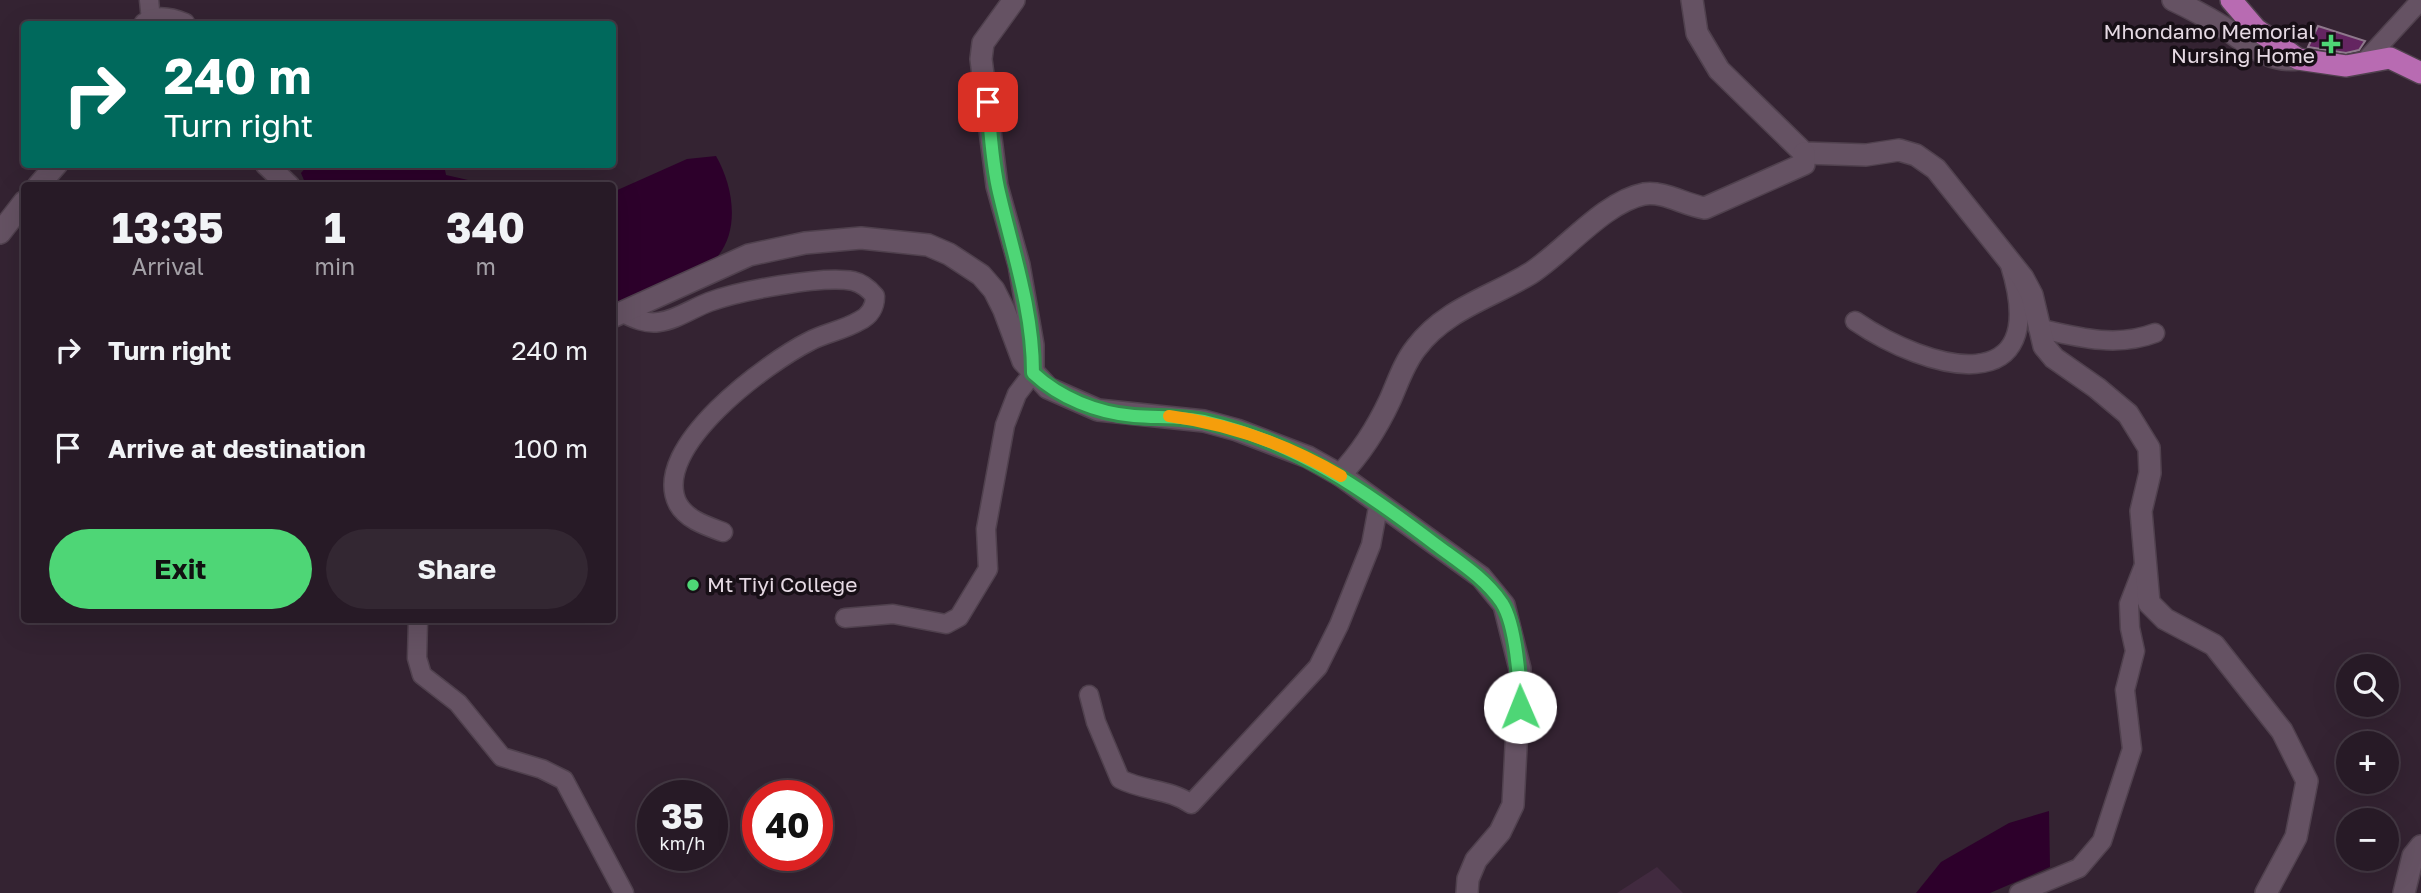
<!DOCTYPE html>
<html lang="en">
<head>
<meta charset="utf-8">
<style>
  body { margin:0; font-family:"Golos Text",sans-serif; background:#332732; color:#f1f3f6; height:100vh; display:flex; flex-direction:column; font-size:26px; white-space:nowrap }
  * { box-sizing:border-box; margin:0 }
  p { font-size:23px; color:#a4a1a7 }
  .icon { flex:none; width:38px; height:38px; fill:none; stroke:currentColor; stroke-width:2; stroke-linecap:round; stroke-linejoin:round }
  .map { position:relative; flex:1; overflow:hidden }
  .side { position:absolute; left:21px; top:182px; width:595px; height:441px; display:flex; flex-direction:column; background:#271a26; border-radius:7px; box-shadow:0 7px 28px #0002,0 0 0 2px #433843 }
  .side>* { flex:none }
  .guide { position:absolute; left:21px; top:21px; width:595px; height:147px; border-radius:7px; box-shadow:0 7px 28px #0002,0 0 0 2px #433843; background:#00695c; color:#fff; overflow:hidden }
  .tools { position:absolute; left:2336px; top:654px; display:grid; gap:14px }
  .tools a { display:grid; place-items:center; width:63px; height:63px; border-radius:50%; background:#271a26; box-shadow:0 7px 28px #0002,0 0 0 2px #433843; font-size:35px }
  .speed { position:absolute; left:637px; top:780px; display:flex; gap:14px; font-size:35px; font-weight:700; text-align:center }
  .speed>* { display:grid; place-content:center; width:91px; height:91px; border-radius:50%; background:#271a26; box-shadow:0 7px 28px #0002,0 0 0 2px #433843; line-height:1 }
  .speed small { font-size:18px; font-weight:400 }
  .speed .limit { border:10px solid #d22; background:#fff; color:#111 }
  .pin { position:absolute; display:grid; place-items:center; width:60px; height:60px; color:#fff; margin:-30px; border-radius:14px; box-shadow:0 4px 10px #0006 }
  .me { position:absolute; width:77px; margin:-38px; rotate:359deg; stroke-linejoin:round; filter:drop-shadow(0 0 5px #0008) }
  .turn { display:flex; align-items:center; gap:24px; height:147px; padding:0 28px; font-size:32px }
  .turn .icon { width:91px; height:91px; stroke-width:2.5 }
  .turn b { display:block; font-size:49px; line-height:60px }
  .eta { display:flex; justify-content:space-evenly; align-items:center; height:119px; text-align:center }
  .eta b { font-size:42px; font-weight:700; line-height:49px }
  .button { display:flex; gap:14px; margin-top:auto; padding:14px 28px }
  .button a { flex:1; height:80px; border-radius:42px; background:#4ed676; color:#111; font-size:28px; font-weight:700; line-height:80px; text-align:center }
  .button a+a { background:#332732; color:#f1f3f6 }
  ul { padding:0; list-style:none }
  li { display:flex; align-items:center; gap:21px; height:98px; padding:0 28px }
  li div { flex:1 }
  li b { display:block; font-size:26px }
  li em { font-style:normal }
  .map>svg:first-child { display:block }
  .built { fill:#412a3f }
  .water { fill:#2d002b }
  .building { fill:#642561; stroke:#8e798c; stroke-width:2 }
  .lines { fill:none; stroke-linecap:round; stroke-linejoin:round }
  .minor-casing { stroke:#50414e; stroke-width:21 }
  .tertiary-casing { stroke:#50414e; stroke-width:24 }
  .trunk-casing { stroke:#50414e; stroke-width:24 }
  .minor { stroke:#655263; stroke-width:18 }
  .tertiary { stroke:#655263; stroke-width:21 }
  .trunk { stroke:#b86bb2; stroke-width:21 }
  .route-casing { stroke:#338b4d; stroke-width:18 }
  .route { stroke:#4ed676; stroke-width:12 }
  .slow { stroke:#f59e0b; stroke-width:12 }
  .poi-dot { fill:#4ed676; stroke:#170f16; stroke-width:2.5 }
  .labels { text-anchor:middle; stroke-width:7; stroke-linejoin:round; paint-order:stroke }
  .poi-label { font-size:21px; fill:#e5d9e3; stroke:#170f16; text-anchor:end }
</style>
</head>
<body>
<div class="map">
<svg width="2421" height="893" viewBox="0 0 2421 893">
  <rect width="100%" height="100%" fill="#342332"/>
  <!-- built -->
  <polygon class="built" points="1657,867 1683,893 1617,893"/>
  <!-- water -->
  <g class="water">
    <path d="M716,156C735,189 742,239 708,266C686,283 639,303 613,317V192L687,159Z"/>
    <polygon points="309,164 444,165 446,175 490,185 306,185 301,173"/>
    <polygon points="2049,811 2050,867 1990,893 1916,893 1941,862 2009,823"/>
  </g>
  <!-- building -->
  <polygon class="building" points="2318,26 2365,41 2359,50 2346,53 2308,47"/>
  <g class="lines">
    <defs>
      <g id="minor">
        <polyline points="149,0 151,20"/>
        <polyline points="2365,61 2421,0"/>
        <path d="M623,313C635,319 646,324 659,322C676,320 693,308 709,302C739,291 822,275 853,281C862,283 869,289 875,296C875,307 870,316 859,321C844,330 825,333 810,341C768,362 649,448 678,504C687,520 707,526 723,532"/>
        <path d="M1855,321C1928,371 2053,404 2010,265"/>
        <path d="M2038,328C2077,337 2116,348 2155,333"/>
        <polyline points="845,618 893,614 946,624 959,617 988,569 986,529 1005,425 1017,394 1033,373"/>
        <polyline points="418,620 417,658 422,675 458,703 502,757 542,769 564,780 624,893"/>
        <path d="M1089,695L1096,722L1120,779C1143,791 1170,789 1191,804L1318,667L1339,625L1371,545L1379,502"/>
        <polyline points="2019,893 2079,868 2102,841 2132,749 2125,690 2135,651 2130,628 2129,604 2146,560"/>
      </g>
      <g id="tertiary">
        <polyline points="1014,0 983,43 981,59 997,186 1019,265 1033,345 1033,373"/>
        <polyline points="1692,0 1697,33 1719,70 1804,153 1866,155 1899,150 1916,155 1936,169 2023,278 2032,295 2044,346 2054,358 2097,388 2128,414 2149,448 2150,473 2141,511 2149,603 2165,619 2214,645 2282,731 2307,781 2296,837 2266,893"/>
        <path d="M2173,0C2190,8 2207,17 2223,27C2247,42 2267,63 2298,59"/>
        <path d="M145,24C157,15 172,19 184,24"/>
        <polyline points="266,164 289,186"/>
        <polyline points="38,186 57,164"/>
        <polyline points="0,233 24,202"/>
        <polyline points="612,317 749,255 805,243 861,238 928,245 949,254 981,275 994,290 1004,310 1023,361 1048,388 1098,410 1204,421 1237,430 1308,457 1340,475 1481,577 1504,605 1520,669 1513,805 1500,832 1476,860 1468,879 1467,893"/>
        <path d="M1340,475C1361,453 1377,428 1390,400C1398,382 1404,363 1416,348C1445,309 1492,297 1531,273C1566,250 1604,202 1644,194C1665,191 1684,205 1705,208L1804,164V153"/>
        <polyline points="2404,893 2413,856 2421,846"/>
      </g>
      <polyline id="trunk" points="2231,0 2256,29 2298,59 2346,66 2390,58 2421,73"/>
    </defs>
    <!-- minor casing -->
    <use href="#minor" class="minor-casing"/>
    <!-- tertiary casing -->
    <use href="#tertiary" class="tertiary-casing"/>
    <!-- trunk casing -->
    <use href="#trunk" class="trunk-casing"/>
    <!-- minor -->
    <use href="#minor" class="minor"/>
    <!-- tertiary -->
    <use href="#tertiary" class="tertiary"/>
    <!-- trunk -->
    <use href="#trunk" class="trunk"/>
  </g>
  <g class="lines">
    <defs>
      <path id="route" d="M988,102C990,131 992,160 998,188C1012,250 1033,309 1033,373C1060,398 1097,413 1134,416C1159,418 1183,416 1208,422C1297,443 1363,489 1435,544C1459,562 1485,578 1502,603C1516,625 1520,681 1520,707"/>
    </defs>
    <!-- route casing -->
    <use href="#route" class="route-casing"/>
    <!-- route -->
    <use href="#route" class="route"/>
    <!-- slow -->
    <path class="slow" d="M1169,416C1230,424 1288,445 1341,476"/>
  </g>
  <!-- markers -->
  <g class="poi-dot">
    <path d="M2327.5 33.5h7v7h7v7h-7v7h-7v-7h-7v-7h7z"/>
    <circle cx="693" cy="585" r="7"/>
  </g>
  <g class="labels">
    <!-- poi labels -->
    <g class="poi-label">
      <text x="2315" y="39">Mhondamo Memorial<tspan x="2315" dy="24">Nursing Home</tspan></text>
      <text x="707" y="592" text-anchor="start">Mt Tiyi College</text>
    </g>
  </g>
</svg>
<div class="tools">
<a><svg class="icon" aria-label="search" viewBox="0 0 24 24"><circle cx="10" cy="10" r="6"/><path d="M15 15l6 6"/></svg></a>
<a>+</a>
<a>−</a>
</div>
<div class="speed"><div>35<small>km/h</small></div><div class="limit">40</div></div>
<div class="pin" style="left:988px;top:102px;background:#d93025"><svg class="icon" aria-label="arrive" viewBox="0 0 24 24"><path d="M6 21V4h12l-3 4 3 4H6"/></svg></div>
<svg class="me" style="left:1520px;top:707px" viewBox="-20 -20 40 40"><circle r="19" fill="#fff"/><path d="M0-13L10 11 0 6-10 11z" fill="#4ed676"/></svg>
<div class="guide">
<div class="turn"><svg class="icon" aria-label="right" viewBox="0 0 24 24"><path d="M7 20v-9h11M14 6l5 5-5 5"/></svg><div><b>240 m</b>Turn right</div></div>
</div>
<section class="side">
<div class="eta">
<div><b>13:35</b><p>Arrival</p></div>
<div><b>1</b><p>min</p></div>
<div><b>340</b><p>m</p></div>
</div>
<ul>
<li><svg class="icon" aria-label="right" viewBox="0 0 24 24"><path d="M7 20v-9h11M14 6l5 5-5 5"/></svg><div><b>Turn right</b></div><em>240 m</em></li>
<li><svg class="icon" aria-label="arrive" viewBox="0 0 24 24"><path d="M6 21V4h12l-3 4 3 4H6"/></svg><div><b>Arrive at destination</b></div><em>100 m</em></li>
</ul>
<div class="button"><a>Exit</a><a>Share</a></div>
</section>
</div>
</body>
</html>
